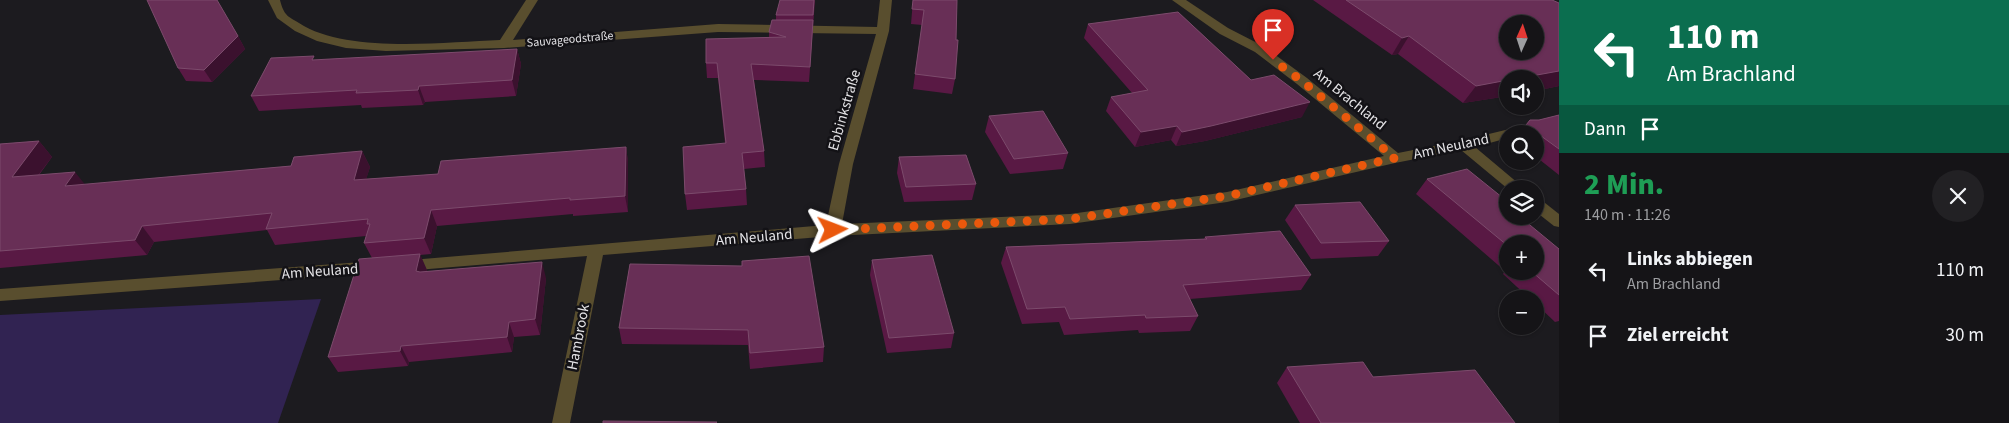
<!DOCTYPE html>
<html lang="de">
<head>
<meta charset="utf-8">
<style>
  body { margin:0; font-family:"Source Sans 3",sans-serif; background:#222124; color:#f1f3f6; height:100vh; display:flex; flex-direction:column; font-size:19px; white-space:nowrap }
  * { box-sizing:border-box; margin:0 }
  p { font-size:16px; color:#9d9ea1 }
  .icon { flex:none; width:28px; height:28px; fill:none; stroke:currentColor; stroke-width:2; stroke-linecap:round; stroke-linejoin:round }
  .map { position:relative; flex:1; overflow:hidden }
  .drawer { display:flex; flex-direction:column; background:#151417; width:450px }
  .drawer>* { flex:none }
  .hud { background:#0b6e4f; color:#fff; overflow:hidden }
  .needle { width:32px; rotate:3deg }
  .buttons { position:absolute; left:1499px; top:15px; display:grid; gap:10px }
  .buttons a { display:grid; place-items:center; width:45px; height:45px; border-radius:50%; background:#151417; box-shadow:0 1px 4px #0004,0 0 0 1px #343336; font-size:25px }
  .pin { position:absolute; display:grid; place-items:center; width:42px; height:42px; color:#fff; margin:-51px -21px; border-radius:50% 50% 50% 0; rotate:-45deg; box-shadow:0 0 5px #0007 }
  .pin .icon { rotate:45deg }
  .me { position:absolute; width:55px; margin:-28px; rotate:87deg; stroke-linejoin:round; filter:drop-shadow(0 0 4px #0008) }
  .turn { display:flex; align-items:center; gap:18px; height:105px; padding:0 25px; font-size:22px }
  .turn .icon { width:65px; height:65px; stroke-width:2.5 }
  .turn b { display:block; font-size:35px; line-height:42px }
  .then { display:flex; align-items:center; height:48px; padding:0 25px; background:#0003; gap:10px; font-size:19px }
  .round { display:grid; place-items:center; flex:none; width:52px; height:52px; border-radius:26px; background:#222124 }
  .head { display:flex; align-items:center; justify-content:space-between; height:85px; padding:0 25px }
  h1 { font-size:30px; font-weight:800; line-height:38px; color:#1e9e55 }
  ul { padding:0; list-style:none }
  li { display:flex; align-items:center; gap:15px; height:65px; padding:0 25px }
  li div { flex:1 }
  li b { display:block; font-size:19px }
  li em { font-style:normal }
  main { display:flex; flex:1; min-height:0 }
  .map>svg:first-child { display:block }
  .green { fill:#312352 }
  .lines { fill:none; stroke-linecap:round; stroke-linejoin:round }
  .minor { fill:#594e2e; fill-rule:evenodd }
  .wall { fill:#591944; fill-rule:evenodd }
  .shaded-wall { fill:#3b112e }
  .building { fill:#682f56; stroke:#7c4b6c; fill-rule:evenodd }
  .route { stroke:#ea580c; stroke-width:9; stroke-dasharray:0 16.2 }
  .labels { text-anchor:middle; stroke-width:5; stroke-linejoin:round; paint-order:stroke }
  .far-street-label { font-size:12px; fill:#e4e3e6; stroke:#131216 }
  .street-label { font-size:15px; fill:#e4e3e6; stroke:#131216 }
</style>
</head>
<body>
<main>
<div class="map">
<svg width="1559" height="423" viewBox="0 0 1559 423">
  <rect width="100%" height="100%" fill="#1c1b1f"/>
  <!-- green -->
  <polygon class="green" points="321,299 278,423 0,423 0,315"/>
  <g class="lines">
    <!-- minor -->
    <g class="minor">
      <path d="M268,0H280C281,4 283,11 286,14C289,18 295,20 299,23C346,54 444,42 500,40L526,0H538L513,40L718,24L877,27L880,0H892L889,31L853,164L842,224L1070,214L1227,192L1384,156L1297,84L1255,52L1220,34L1172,0H1186L1228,28L1263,46L1307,78L1398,153L1464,140L1559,117V125L1526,134H1508V138L1475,147L1525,189H1508L1461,150L1395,163L1227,202L1070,224L833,236L603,255L570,423H552L587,256L405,271L399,269L397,265L399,261L826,225L839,164L876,34L718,32L504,48L386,51L346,48L317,41L295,31L277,18Z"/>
      <polygon points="1535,198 1540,199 1559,214 1559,227 1554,226 1535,211"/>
      <polygon points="375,261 381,263 383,267 381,271 375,273 0,301 0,289"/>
    </g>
  </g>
  <!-- wall -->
  <g class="wall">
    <polygon points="815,0 809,82 754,80 764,151 765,167 744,169 746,189 747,205 687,210 685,194 725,143 718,78 707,78 706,63 769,37 769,32 776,20 776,15"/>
    <polygon points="913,0 957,0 955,79 952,94 913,89 922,25 911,24"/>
    <polygon points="1313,0 1552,0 1559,3 1559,86 1535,91 1508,79 1508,96 1463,103 1398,54 1392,55"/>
    <polygon points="1088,24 1251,80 1302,117 1205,141 1176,146 1171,140 1135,147 1106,111 1111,97 1132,93 1084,38"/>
    <polygon points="238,36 245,49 212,82 186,81 178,68"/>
    <polygon points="517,49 521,64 516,96 425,102 423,105 362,108 361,105 259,111 251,96 316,60"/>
    <polygon points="1559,115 1559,175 1535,156 1535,134 1519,134 1530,120 1539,120"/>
    <polygon points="989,116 1068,153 1063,169 1010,174 985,132"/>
    <polygon points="39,141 52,157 39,175 85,185 291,166 362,151 370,167 366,179 438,174 626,147 628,162 628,212 573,216 573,214 437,226 431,254 420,255 427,271 546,278 540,335 514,337 512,352 409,362 408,366 338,372 328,357 372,258 364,243 366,236 275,245 267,230 154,242 147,255 0,268 0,144"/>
    <polygon points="899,157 976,184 972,200 904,202 897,173"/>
    <path d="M1427,179L1508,216L1559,249V321L1555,322L1535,303V299H1530L1503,274L1505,271L1416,194ZM1508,244L1535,271H1508Z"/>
    <polygon points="1295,205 1389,241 1378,256 1311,259 1285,220"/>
    <polygon points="1205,237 1311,275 1301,290 1190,299 1198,316 1190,331 1139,333 1138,330 1064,335 1059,322 1022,324 1001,263 1006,247 1204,239"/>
    <polygon points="872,260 954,333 951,348 887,353 870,275"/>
    <polygon points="630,264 824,347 823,362 750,369 748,345 622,344 619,328"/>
    <polygon points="1287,367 1373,377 1515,423 1300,423 1277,383"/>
  </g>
  <!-- shaded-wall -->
  <g class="shaded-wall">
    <polygon points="238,36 245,49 212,82 204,70"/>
    <polygon points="1409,36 1398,54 1392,55 1402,38"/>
    <polygon points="517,49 521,64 516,96 512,80"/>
    <polygon points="1559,71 1559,86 1535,91 1535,79 1515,79"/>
    <polygon points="1508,80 1508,96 1463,103 1476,86"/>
    <polygon points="419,86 425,102 423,105 418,90"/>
    <polygon points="1310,102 1302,117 1205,141 1176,146 1182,132"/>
    <polygon points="1177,126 1171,140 1135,147 1141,132"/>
    <polygon points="39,141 52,157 25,192 12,177"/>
    <polygon points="626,147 628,162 628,212 625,196"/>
    <polygon points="362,151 370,167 361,196 354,180"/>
    <polygon points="75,172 87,187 65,186"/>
    <polygon points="431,210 437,226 431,254 424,238"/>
    <polygon points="142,226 154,242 147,255 135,240"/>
    <polygon points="420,254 427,270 423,287 416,271"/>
    <polygon points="542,262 546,278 540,335 535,319"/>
    <polygon points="509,322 514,337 512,352 507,337"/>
    <polygon points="401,346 409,362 408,366 400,351"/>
  </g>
  <!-- building -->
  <g class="building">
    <polygon points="147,0 217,0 238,36 204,70 178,68"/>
    <polygon points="780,0 814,0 813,15 776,15"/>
    <polygon points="913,0 957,0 956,40 958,40 955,79 915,74 924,10 912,9"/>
    <path d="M1346,0H1552L1559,3V71L1515,79H1508V80L1476,86L1409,36L1402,38ZM1508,24H1535V51H1508Z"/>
    <polygon points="1178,12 1251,80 1274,75 1310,102 1211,126 1182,132 1177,126 1141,132 1111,97 1148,90 1088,24"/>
    <polygon points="772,20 813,20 810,67 751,64 764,151 742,153 746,189 685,194 683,147 726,143 717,63 706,63 706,39 786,37 769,32"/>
    <polygon points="517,49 512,80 419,86 418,90 356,93 357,90 251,96 271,58 314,56 312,60"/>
    <polygon points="1043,111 1068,153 1014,159 989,116"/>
    <polygon points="1559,115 1559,149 1526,125 1530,120 1539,120"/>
    <polygon points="39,141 12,177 75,172 65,186 291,166 294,157 362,151 354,180 438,174 441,161 626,147 625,196 570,200 570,198 431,210 424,238 364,243 370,224 367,224 368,219 266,229 272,213 142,226 135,240 0,251 0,144"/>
    <polygon points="966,155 976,184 906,187 899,157"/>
    <polygon points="1467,169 1508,202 1508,216 1519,216 1559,249 1559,295 1531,271 1535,271 1535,244 1508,244 1508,246 1427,179"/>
    <polygon points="1360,202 1389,241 1321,243 1295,205"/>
    <polygon points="1280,231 1311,275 1183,285 1198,316 1146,318 1145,315 1070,319 1065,307 1027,309 1006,247 1207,239 1205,237"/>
    <polygon points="420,254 416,271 420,272 542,262 535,319 509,322 507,337 401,346 400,351 328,357 359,259"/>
    <polygon points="932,255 954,333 889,338 872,260"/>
    <polygon points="809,256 824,347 750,353 748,330 619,328 630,264 742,266 742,261"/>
    <polygon points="1363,362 1373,377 1475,370 1515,423 1321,423 1287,367"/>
    <polygon points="603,421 717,422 716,423 603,423"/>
  </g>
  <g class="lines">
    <!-- route -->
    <polyline class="route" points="833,230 1070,219 1227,196 1395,158 1302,81 1273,60"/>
  </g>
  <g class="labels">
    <!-- far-street labels -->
    <g class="far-street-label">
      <text transform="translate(570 39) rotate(-5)" y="4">Sauvageodstraße</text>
    </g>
    <!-- street labels -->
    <g class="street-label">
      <text transform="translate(1350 99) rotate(39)" y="5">Am Brachland</text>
      <text transform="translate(844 110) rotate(-74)" y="5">Ebbinkstraße</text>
      <text transform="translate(1451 146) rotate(-12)" y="5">Am Neuland</text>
      <text transform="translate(754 237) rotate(-5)" y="5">Am Neuland</text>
      <text transform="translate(320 271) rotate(-4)" y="5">Am Neuland</text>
      <text transform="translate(578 337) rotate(-79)" y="5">Hambrook</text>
    </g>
  </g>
</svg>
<div class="buttons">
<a><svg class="needle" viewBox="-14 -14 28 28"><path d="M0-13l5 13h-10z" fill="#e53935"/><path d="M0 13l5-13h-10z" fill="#9d9ea1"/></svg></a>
<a><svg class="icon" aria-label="sound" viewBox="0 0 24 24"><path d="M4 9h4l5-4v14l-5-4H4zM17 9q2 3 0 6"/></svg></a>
<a><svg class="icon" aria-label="search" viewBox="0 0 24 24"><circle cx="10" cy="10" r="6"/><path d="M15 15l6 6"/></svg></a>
<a><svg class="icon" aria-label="layers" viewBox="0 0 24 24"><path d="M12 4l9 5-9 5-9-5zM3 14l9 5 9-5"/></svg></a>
<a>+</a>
<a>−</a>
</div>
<div class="pin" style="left:1273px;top:60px;background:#d93025"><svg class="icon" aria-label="arrive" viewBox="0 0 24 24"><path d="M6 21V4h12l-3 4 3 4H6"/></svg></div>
<svg class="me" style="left:833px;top:230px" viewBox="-20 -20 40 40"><path d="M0-17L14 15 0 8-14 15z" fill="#ea580c" stroke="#fff" stroke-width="4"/></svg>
</div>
<section class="drawer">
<div class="hud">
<div class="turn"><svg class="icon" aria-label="left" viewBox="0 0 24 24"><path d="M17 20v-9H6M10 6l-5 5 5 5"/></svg><div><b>110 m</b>Am Brachland</div></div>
<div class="then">Dann<svg class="icon" aria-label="arrive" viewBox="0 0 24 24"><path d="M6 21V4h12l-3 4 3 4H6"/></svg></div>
</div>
<div class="head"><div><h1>2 Min.</h1><p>140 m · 11:26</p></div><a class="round"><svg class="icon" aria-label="close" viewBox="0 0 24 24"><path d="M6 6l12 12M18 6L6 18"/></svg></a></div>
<ul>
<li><svg class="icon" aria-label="left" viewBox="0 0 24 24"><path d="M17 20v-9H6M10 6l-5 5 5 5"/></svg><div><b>Links abbiegen</b><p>Am Brachland</p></div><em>110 m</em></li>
<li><svg class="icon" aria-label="arrive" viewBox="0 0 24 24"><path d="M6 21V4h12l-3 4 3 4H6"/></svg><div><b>Ziel erreicht</b></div><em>30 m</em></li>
</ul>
</section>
</main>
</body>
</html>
